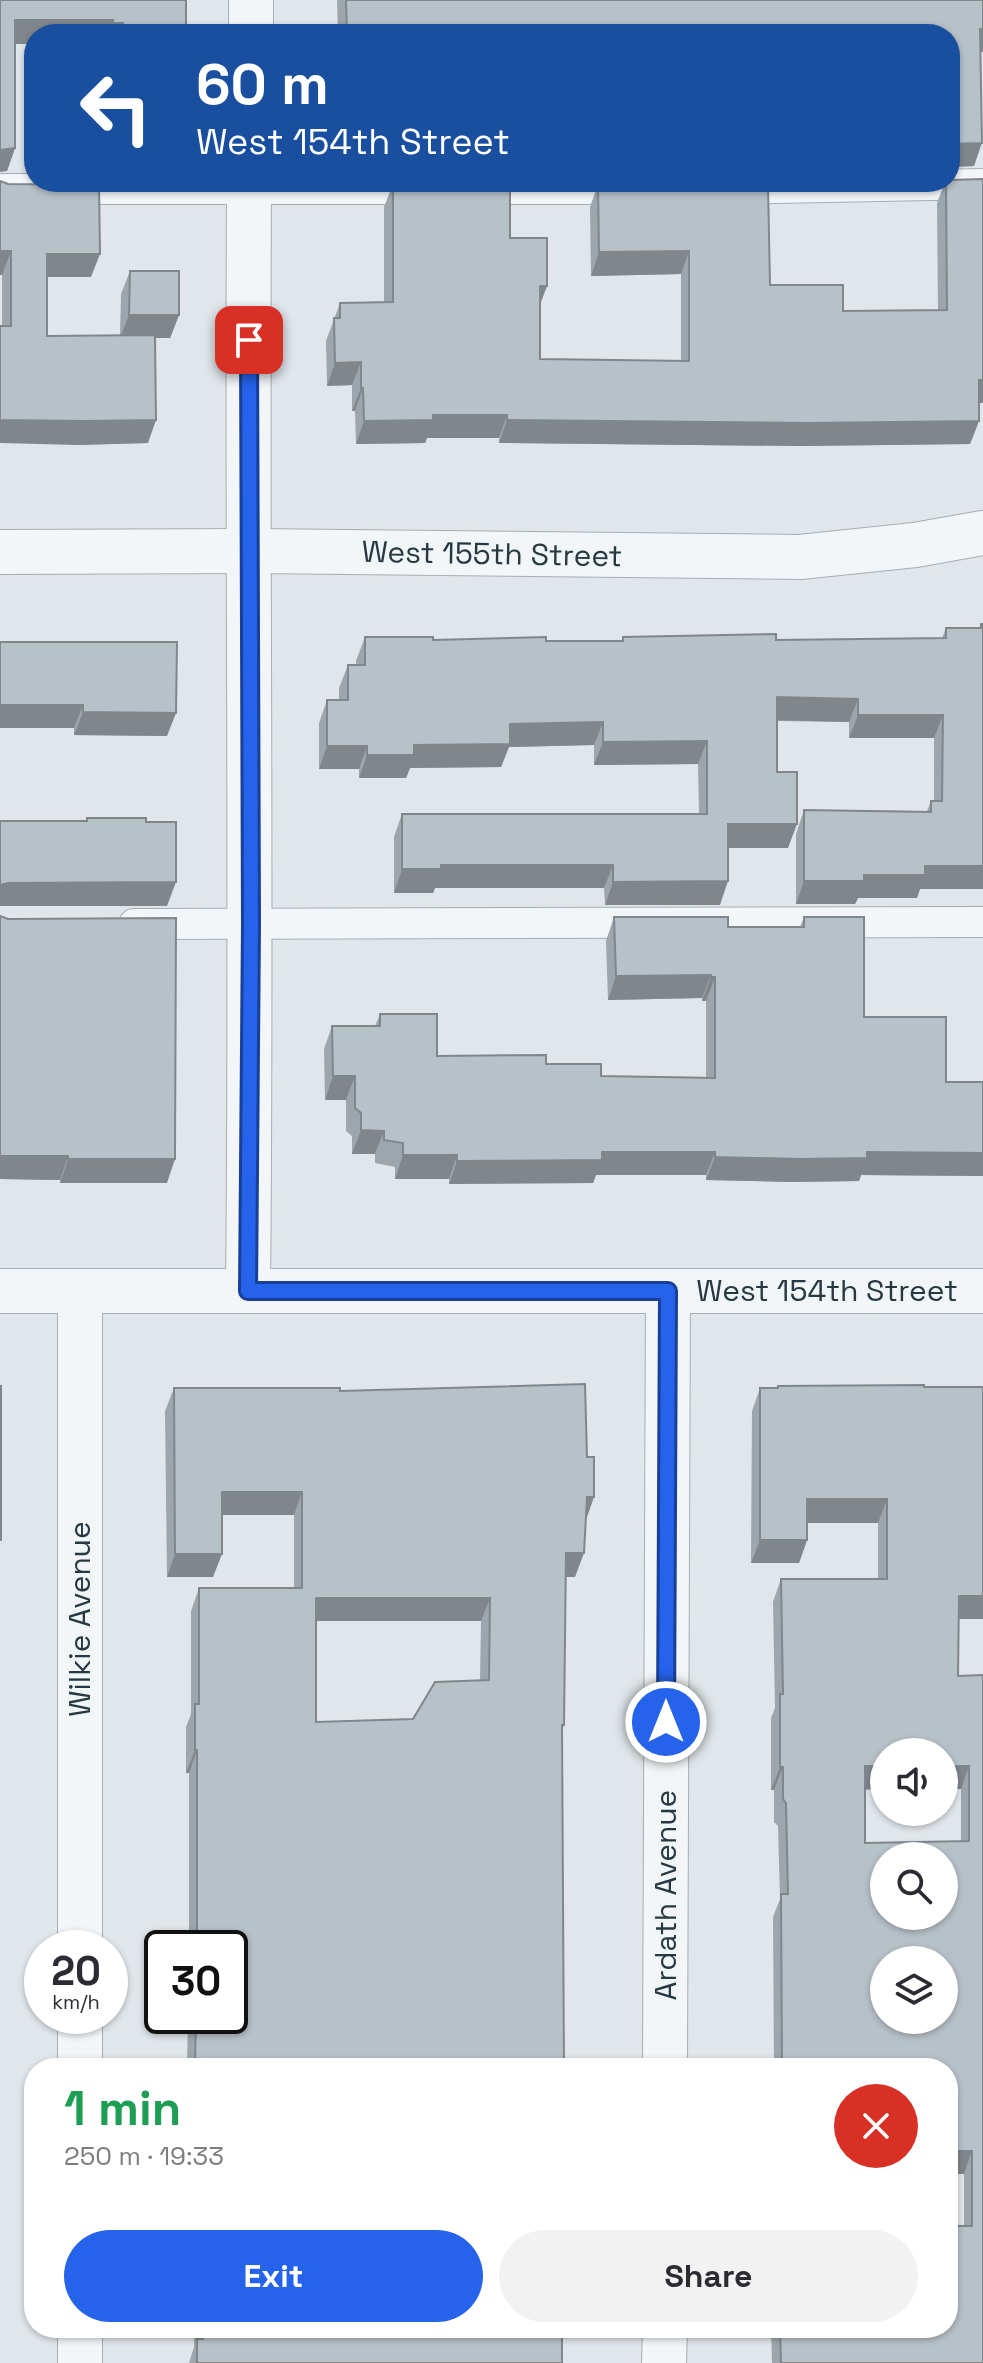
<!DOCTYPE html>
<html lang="en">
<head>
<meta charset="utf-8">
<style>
  body { margin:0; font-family:"Space Grotesk",sans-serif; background:#f2f2f3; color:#2b2b33; height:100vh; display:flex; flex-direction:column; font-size:30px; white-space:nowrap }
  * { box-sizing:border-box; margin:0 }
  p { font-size:26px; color:#7c7c81 }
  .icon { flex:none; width:44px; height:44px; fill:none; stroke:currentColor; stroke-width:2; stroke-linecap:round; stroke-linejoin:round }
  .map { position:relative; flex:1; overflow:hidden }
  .sheet { position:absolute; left:24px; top:2058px; width:934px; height:280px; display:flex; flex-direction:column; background:#fff; border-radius:32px; box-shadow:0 2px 6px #0004 }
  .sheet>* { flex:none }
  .guide { position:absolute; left:24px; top:24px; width:936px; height:168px; border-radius:32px; box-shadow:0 2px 6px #0004; background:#1a4fa0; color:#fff; overflow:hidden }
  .tools { position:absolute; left:870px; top:1738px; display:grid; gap:16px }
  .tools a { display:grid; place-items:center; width:88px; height:88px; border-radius:50%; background:#fff; box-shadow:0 2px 6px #0004; font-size:40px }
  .speed { position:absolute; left:24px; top:1930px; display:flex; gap:16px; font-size:40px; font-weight:700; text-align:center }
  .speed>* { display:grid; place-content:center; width:104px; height:104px; border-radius:50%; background:#fff; box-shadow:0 2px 6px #0004; line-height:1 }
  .speed small { font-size:20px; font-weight:400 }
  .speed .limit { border:4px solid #111; border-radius:12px; background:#fff; color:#111 }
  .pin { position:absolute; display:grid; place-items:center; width:68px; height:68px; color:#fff; margin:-34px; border-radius:16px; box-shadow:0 4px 12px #0006 }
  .me { position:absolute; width:88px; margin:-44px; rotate:0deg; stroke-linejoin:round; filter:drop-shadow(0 0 6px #0008) }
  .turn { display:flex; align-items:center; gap:28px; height:168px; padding:0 40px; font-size:36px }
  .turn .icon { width:104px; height:104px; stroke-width:2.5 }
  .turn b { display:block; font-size:56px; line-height:68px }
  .round { display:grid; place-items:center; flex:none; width:84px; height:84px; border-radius:42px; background:#f2f2f3 }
  .headline { display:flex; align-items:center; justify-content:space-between; height:136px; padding:0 40px }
  h1 { font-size:48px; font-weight:700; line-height:60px; color:#1e9e55 }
  .button { display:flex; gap:16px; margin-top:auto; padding:16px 40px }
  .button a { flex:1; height:92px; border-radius:48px; background:#2563eb; color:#fff; font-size:32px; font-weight:700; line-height:92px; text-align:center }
  .button a+a { background:#f2f2f3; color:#2b2b33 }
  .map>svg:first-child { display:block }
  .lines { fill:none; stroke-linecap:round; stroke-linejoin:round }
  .lane-casing { stroke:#a5aeb5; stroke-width:32 }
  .street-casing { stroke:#a5aeb5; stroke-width:46 }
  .lane { stroke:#f3f6f8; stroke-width:30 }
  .street { stroke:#f3f6f8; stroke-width:44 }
  .wall { fill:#9da6ac; fill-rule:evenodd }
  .shaded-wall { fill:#80878c }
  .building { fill:#b7c1c8; stroke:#80878c; stroke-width:2; fill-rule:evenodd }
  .route-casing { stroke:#184099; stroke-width:20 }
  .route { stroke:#2563eb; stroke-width:14 }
  .labels { text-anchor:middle; stroke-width:6; stroke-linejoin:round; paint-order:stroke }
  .street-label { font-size:30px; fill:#273843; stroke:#f0f5f7 }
</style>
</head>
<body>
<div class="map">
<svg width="983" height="2363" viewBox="0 0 983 2363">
  <rect width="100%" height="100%" fill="#e0e6ea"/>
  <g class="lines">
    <defs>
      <g id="lane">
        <polyline points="0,189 637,189"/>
        <polyline points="729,189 983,184"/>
        <polyline points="134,924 983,922"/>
      </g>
      <g id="street">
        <polyline points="251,34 251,0"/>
        <polyline points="0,552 248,551 800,557 915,545 983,533"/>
        <polyline points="0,1291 983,1291"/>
        <path d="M248,1291C252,921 247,552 249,182"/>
        <polyline points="80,1948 80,1291"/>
        <polyline points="80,2068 80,2016"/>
        <polyline points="665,2068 668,1291"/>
        <polyline points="80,2363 80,2328"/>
        <polyline points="664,2363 665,2328"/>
      </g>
    </defs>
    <!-- lane casing -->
    <use href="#lane" class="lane-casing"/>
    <!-- street casing -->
    <use href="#street" class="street-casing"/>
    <!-- lane -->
    <use href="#lane" class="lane"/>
    <!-- street -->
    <use href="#street" class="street"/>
  </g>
  <!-- wall -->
  <g class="wall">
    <polygon points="0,0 186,34 34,34 34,44 15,44 15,148 7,171"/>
    <polygon points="337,0 983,0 983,52 980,52 974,166 950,167 950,34 338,34"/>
    <polygon points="983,179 983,403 979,403 979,421 970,444 800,446 499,443 499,438 427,438 425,443 356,444 355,411 352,411 352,385 327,386 326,341 340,303 384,302 384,207 393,184 510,238 547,286 540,305 540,359 681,361 681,274 591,276 590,207 598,184 770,285 843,311 938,310 937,203 945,182"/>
    <polygon points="0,181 91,277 47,277 47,336 120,336 121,294 130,271 179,315 170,338 155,338 148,443 77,445 2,326 2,275 0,275"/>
    <polygon points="981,624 983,889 920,889 917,898 858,898 855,904 796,904 796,834 804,810 927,811 931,801 934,801 934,738 849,738 849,722 777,721 777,772 788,848 728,848 720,905 605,905 604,888 435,888 433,893 394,893 394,837 402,814 699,814 698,764 594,765 594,745 509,747 501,767 410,768 406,778 359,778 359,769 319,769 319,723 327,700 339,700 339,688 348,665 356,665 356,661 365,637 433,640 546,641 622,641 623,637 776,640 942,638 946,628 979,628"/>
    <polygon points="0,642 167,736 74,735 74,728 0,728"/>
    <polygon points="0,916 167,1183 60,1183 60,1180 0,1179"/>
    <polygon points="614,917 728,927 800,927 804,917 864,1017 946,1082 983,1082 983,1176 861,1175 859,1181 791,1182 706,1180 706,1175 596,1175 593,1183 449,1184 449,1179 395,1179 395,1167 375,1163 375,1154 352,1154 352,1136 346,1131 346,1100 325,1100 324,1049 332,1026 375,1026 380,1014 437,1056 546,1064 601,1076 706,1077 706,1001 702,1001 702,998 608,1000 606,941"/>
    <path d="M778,1386L983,1387V1619H959L958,1676L983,1675V2363H772L771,2328H948L964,2226V2174H948V2068H774L773,1917L780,1899L778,1826L774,1822V1790H771V1718L775,1708L773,1602L781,1579H878V1523H807V1540L799,1563H751L752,1411L760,1388H777ZM865,1789H961V1842L865,1843Z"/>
    <path d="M174,1388L340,1391L586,1520L575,1577H566L564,1725L562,1731L564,2068H187L188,2016H230V1948H189V1773H186V1727L191,1714V1611L199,1588H294V1515H222L213,1577H167L165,1411ZM316,1621H481L480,1680L413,1719L316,1722Z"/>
    <polygon points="194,2328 562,2328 562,2363 189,2363 194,2347"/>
  </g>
  <!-- shaded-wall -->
  <g class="shaded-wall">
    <polygon points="15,20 113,20 108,34 34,34 34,44 7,44"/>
    <polygon points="113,23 123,23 119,34 110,34"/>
    <polygon points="980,29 983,29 983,52 972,52"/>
    <polygon points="982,143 974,166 950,167 950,144"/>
    <polygon points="15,148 7,171 0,172 0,150"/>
    <polygon points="0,251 11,251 2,275 0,275"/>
    <polygon points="689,251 681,274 591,276 599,252"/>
    <polygon points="47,254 100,254 91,277 39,277"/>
    <polygon points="540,286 547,286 538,309"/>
    <polygon points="129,315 179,315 170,338 120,338"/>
    <polygon points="361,362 352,385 327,386 335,363"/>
    <polygon points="979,380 983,380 983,403 970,403"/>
    <polygon points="361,388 363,388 355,411 352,411"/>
    <polygon points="433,415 507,415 499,438 427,438 425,443 356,444 364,421"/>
    <polygon points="0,420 156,420 148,443 77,445 0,443"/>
    <polygon points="507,420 979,421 970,444 800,446 499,443"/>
    <polygon points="777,697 858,699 849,722 768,720"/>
    <polygon points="0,705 83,705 74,728 0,728"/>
    <polygon points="83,712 176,713 167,736 74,735"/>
    <polygon points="858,715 943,715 934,738 849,738"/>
    <polygon points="603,722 594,745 509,747 501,767 410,768 406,778 359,778 367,755 510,724"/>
    <polygon points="707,741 698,764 594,765 603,742"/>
    <polygon points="327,746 367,746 359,769 319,769"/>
    <polygon points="728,824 797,824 788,848 720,848"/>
    <polygon points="441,865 613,865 604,888 435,888 433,893 394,893 402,869"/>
    <polygon points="925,866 983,866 983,889 920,889 917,898 858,898 855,904 796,904 804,881 864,875"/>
    <polygon points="728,881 720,905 605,905 613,882"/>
    <polygon points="176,882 167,906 0,906 0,885 8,883"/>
    <polygon points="711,975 702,998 608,1000 616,976"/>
    <polygon points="711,977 715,977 706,1001 702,1001"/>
    <polygon points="333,1076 355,1076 346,1100 325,1100"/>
    <polygon points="361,1130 384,1131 375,1154 352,1154"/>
    <polygon points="602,1152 715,1152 706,1175 596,1175 593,1183 449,1184 457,1161"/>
    <polygon points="867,1152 983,1153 983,1176 861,1175 859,1181 791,1182 706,1180 715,1157"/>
    <polygon points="403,1155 457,1155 449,1179 395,1179"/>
    <polygon points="0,1156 68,1156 60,1180 0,1179"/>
    <polygon points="68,1159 175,1159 167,1183 60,1183"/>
    <polygon points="222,1492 302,1492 294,1515 213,1515"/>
    <polygon points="587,1497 594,1497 586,1520"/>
    <polygon points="807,1499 887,1499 878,1523 798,1523"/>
    <polygon points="760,1540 807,1540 799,1563 751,1563"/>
    <polygon points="566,1553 584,1553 575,1577 557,1577"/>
    <polygon points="175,1554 222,1554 213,1577 167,1577"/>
    <polygon points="959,1596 983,1596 983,1619 950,1619"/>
    <polygon points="316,1598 490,1598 481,1621 307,1621"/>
    <polygon points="195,1750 197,1750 189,1773 186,1773"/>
    <polygon points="865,1766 884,1766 884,1789 857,1790"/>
    <polygon points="944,1766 969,1766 961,1789 944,1789"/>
    <polygon points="780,1767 783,1767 774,1790 771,1790"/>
    <polygon points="948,2151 972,2151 964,2174 948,2174"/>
  </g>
  <!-- building -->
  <g class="building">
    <polygon points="0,0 186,0 186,34 123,34 123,23 113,23 113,20 15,20 15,148 0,150"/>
    <polygon points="346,0 983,0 983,29 980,29 982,143 950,144 950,34 347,34"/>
    <polygon points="983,179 983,380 979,380 979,421 808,423 507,420 507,415 433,415 433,420 364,421 363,388 361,388 361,362 335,363 334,318 340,318 340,303 393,302 393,184 510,184 510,238 547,238 547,286 540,286 540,359 689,361 689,251 599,252 598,184 768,184 770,285 843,285 843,311 947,310 946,182 950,182 950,180"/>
    <polygon points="0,181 8,184 99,185 100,254 47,254 47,336 155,335 156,420 85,421 0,420 0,326 11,326 11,251 0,251"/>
    <polygon points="130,271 179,271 179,315 129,315"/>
    <polygon points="981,624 983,624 983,866 925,866 925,875 864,875 864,881 804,881 804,810 931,812 931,801 942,801 943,715 858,715 858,699 777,697 777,772 797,772 797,824 728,824 728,881 613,882 613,865 441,865 441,869 402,869 402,814 707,814 707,741 603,742 603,722 510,724 510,744 414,745 414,755 367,755 367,746 327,746 327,700 348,700 348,665 365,665 365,637 433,637 433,640 546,637 546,641 623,641 623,637 776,634 776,640 946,638 946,628 981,628"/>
    <polygon points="0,642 177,642 176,713 83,712 83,705 0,705"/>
    <polygon points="87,818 146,818 146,822 176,822 176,882 8,883 0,885 0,821 87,821"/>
    <polygon points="0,916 8,919 176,918 175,1159 68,1159 68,1156 0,1156"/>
    <polygon points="614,917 728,917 728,927 804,927 804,917 864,917 864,1017 946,1017 946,1082 983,1082 983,1153 867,1152 867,1158 799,1159 715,1157 715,1152 602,1152 602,1160 457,1161 457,1155 403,1155 403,1143 384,1140 384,1131 361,1130 361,1113 355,1108 355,1076 333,1076 332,1026 380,1026 380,1014 437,1014 437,1056 546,1055 546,1064 601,1064 601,1076 715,1078 715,977 711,977 711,975 616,976"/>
    <path d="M585,1384L587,1457H594V1497H587L584,1553H566L564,1725H562L564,2068H197V2065H195L196,2016H230V1948H197V1750H195V1704H199V1588H302V1492H222V1554H175L174,1388H340V1391ZM316,1598H490L489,1680L435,1682L413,1719L316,1722Z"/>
    <path d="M924,1385V1387H983V1596H959L958,1676L983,1675V2363H781L780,2328H948V2226H972V2151H948V2068H782L781,1894H788L786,1803L783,1799V1767H780V1694H783L781,1579H887V1499H807V1540H760V1388H778V1386ZM884,1752H944V1766H969V1841L865,1843V1766H884ZM884,1856H944V1916H884ZM884,1960H944V2020H884Z"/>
    <rect x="0" y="1386" width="1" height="154"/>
    <polygon points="203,2328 562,2328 562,2363 197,2363 197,2339 203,2339"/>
  </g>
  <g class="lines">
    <defs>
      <polyline id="route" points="249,340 251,924 248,1291 668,1291 666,1722"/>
    </defs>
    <!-- route casing -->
    <use href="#route" class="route-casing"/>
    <!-- route -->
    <use href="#route" class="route"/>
  </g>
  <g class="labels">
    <!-- street labels -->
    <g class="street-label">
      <text transform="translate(492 554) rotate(1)" y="10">West 155th Street</text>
      <text x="827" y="1301">West 154th Street</text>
      <text transform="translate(80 1619) rotate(-90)" y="10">Wilkie Avenue</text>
      <text transform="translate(666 1895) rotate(-90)" y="10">Ardath Avenue</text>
    </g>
  </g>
</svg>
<div class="tools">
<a><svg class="icon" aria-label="sound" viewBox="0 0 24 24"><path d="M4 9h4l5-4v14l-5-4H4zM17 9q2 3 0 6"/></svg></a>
<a><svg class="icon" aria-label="search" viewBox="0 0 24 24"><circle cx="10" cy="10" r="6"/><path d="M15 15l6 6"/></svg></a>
<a><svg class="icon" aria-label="layers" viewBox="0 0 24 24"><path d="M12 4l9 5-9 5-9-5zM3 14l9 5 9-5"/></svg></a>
</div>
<div class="speed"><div>20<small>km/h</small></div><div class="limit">30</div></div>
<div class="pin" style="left:249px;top:340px;background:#d93025"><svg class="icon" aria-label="arrive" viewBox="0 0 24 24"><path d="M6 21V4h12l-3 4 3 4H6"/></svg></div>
<svg class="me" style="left:666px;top:1722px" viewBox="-20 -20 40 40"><circle r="17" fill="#2563eb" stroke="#fff" stroke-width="3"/><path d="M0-11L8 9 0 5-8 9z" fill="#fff"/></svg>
<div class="guide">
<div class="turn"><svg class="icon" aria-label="left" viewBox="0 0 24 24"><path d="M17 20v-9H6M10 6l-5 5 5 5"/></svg><div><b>60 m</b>West 154th Street</div></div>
</div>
<section class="sheet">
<div class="headline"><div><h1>1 min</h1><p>250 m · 19:33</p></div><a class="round" style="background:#d93025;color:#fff"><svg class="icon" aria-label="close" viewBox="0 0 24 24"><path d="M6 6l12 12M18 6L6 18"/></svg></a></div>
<div class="button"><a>Exit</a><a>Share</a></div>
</section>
</div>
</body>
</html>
